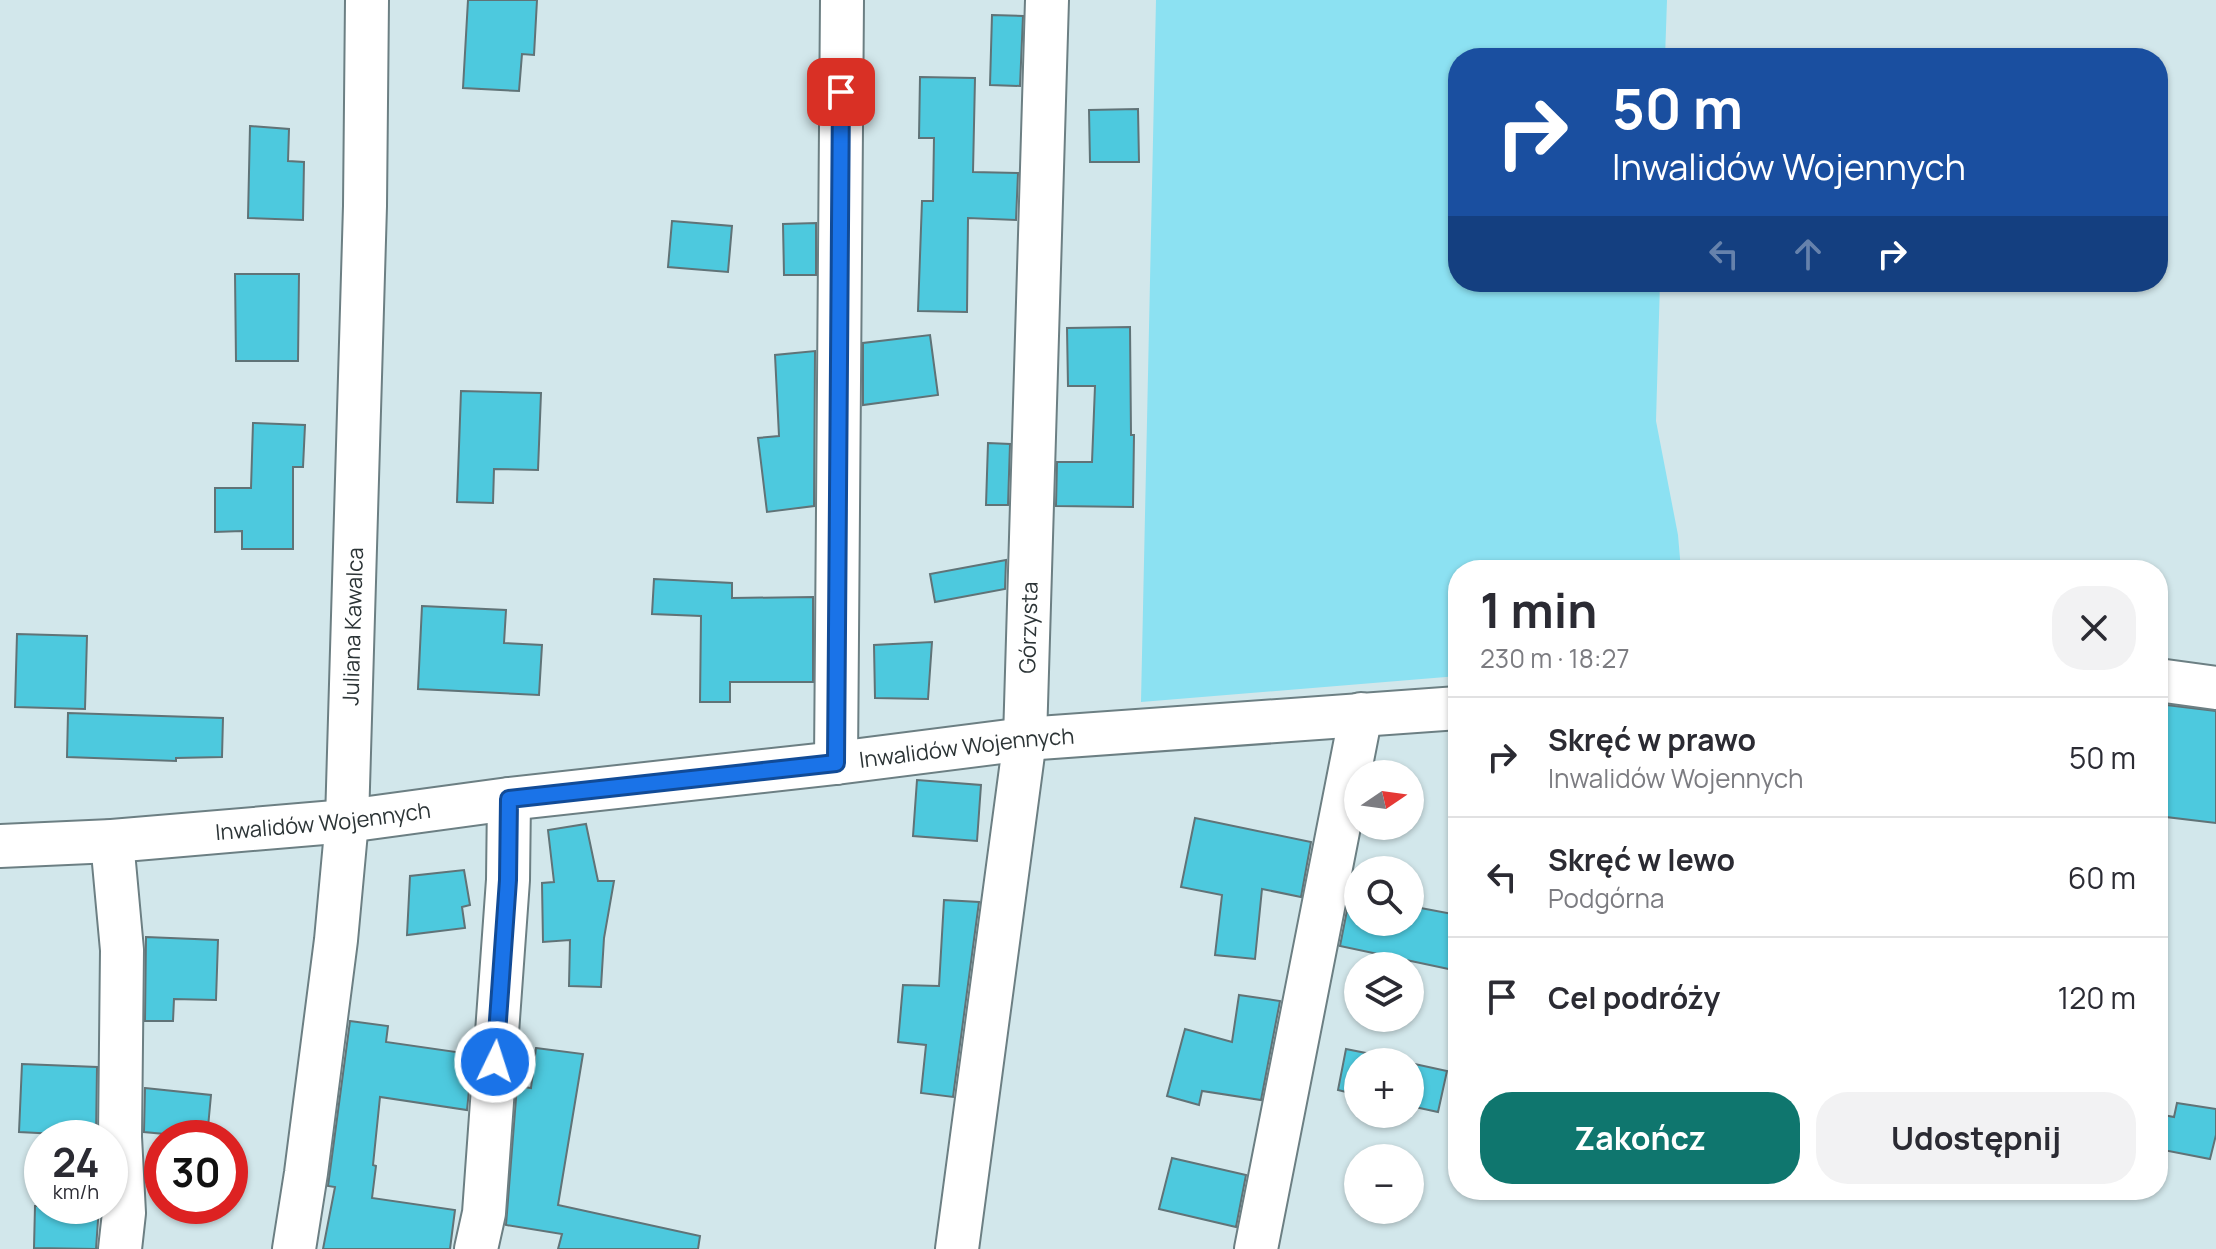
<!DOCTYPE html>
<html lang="pl">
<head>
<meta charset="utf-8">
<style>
  body { margin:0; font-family:Manrope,sans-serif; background:#f2f2f3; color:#2b2b33; height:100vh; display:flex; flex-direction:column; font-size:30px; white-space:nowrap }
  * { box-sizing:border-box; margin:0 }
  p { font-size:26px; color:#7c7c81 }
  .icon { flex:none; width:44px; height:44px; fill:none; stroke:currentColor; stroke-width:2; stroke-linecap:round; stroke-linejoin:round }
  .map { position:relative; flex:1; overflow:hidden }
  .panel { position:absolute; left:1448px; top:560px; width:720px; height:640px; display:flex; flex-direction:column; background:#fff; border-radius:32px; box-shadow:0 2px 6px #0004 }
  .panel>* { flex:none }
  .top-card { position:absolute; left:1448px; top:48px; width:720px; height:244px; border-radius:32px; box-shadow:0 2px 6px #0004; background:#1a4fa0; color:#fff; overflow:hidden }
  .needle { width:52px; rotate:77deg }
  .buttons { position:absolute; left:1344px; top:760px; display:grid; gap:16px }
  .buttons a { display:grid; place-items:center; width:80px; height:80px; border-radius:50%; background:#fff; box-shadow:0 2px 6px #0004; font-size:40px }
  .speed { position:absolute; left:24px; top:1120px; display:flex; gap:16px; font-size:40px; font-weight:700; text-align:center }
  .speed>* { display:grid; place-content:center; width:104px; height:104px; border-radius:50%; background:#fff; box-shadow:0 2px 6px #0004; line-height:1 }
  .speed small { font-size:20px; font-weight:400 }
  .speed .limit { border:12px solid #d22; background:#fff; color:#111 }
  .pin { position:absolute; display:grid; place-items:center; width:68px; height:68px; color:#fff; margin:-34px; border-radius:16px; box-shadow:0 4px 12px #0006 }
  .me { position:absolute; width:88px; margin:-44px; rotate:4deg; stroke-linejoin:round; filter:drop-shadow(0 0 6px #0008) }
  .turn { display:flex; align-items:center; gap:28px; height:168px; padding:0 32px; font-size:36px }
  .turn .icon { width:104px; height:104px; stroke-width:2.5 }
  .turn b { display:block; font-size:56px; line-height:68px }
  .lanes { display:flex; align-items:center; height:76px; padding:0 32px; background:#0003; justify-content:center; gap:40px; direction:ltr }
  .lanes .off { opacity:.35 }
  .round { display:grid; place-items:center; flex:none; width:84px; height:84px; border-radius:32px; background:#f2f2f3 }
  .head { display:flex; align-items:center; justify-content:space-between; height:136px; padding:0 32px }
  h1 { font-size:48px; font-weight:700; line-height:60px }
  .primary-button { display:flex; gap:16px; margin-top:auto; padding:16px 32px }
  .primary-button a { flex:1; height:92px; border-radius:32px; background:#0f766e; color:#fff; font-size:32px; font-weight:700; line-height:92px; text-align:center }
  .primary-button a+a { background:#f2f2f3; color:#2b2b33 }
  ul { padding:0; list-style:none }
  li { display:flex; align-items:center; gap:24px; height:120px; padding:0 32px; border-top:2px solid #e1e1e2 }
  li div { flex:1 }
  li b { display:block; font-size:30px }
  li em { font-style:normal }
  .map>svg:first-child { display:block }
  .green { fill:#8ce1f2 }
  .building { fill:#4dc9de; stroke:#607377; stroke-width:2 }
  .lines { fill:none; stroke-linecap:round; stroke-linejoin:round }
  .minor-casing { stroke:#6c7f83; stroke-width:46 }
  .minor { stroke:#fff; stroke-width:42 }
  .route-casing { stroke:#114b97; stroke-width:20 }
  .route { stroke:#1a73e8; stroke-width:14 }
  .labels { text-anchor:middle; stroke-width:7; stroke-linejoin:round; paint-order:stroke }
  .street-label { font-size:22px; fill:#2c3436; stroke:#d2e7eb }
</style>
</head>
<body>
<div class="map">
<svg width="2216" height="1249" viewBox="0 0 2216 1249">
  <rect width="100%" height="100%" fill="#d2e7eb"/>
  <!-- green -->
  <polygon class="green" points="1156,0 1667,0 1665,58 1458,58 1458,282 1660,282 1656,421 1678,535 1681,570 1458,570 1458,676 1141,702"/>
  <!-- building -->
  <g class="building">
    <polygon points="468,0 537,0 534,55 522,54 519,91 463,88"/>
    <polygon points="992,15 1023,16 1020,86 990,85"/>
    <polygon points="920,77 975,78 973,172 1018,173 1016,220 968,218 967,312 918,311 922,201 933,201 934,138 919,138"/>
    <polygon points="1138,109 1139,162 1090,162 1089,110"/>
    <polygon points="250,126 289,129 288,161 304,162 303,220 248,218"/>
    <polygon points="672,221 732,226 728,272 668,267"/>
    <polygon points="816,223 816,275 784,275 783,224"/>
    <polygon points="235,274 299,274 298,361 236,361"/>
    <polygon points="1130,327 1131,435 1134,435 1133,507 1056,506 1057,462 1092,462 1095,386 1068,386 1067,328"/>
    <polygon points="930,335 938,395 863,405 863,343"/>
    <polygon points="815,351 814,506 767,512 758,438 779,436 775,355"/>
    <polygon points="461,391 541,393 538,470 494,469 493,503 457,502"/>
    <polygon points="253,423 305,425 303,467 293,467 293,549 242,549 242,531 215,532 215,488 251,488"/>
    <polygon points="988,443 1010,444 1008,505 986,505"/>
    <polygon points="1006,560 1005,589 935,602 930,574"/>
    <polygon points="654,579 732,583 732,598 813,597 813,682 730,682 730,702 700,702 701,616 652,614"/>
    <polygon points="422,606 506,610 504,643 542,645 539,695 418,689"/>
    <polygon points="17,634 87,636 85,709 15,707"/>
    <polygon points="932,642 928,699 875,698 874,645"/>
    <polygon points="2158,704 2216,711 2216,823 2158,816"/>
    <polygon points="68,713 223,718 222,757 176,758 176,761 67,757"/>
    <polygon points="917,780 981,785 977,841 913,836"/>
    <polygon points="1195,818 1311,842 1301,897 1262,889 1255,959 1215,955 1222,895 1181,887"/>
    <polygon points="586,824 598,881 614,881 604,938 601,987 569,986 570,940 543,942 542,883 554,882 548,830"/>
    <polygon points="464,870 470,905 462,907 465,928 407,935 410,876"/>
    <polygon points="1350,895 1358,896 1358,922 1410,922 1410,906 1458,915 1458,971 1340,946"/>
    <polygon points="944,900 979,902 953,1097 921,1093 926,1045 898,1042 903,985 939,986"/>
    <polygon points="146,937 218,940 216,1000 174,999 173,1021 145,1021"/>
    <polygon points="1239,995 1280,1001 1261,1100 1202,1091 1199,1105 1167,1096 1185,1029 1232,1042"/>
    <polygon points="350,1021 388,1026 386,1042 470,1054 466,1080 470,1080 467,1110 380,1097 373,1165 376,1166 372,1198 455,1210 450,1249 323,1249 335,1187 328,1186"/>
    <polygon points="536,1048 583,1054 558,1205 700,1236 698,1249 558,1249 562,1234 506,1225 517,1086 531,1088"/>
    <polygon points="1346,1049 1376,1055 1407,1062 1358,1062 1358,1095 1338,1090"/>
    <polygon points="1410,1063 1447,1071 1438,1112 1410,1106"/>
    <polygon points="22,1064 97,1067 96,1136 19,1132"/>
    <polygon points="145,1088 211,1095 207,1138 144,1132"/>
    <polygon points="2177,1103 2216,1109 2216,1135 2210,1159 2158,1149 2158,1114 2174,1117"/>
    <polygon points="1172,1158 1246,1175 1236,1227 1159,1209"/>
    <polygon points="35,1206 99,1206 96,1249 34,1248"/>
  </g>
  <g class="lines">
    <defs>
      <g id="minor">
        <polyline points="2158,680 2216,688"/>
        <polyline points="836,763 842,0"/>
        <polyline points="112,841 122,950 120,1137 124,1213 120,1249"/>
        <path id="s1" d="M0,846L112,841L347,821L509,799L836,763L1025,739L1458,708"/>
        <path id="s2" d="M294,1249L306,1173L336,940L347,821L365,206L367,0"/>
        <polyline points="476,1249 484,1213 508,880 509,799"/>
        <path id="s3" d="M957,1249L1025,739L1047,0"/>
        <polyline points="1256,1249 1361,714"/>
      </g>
    </defs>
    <!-- minor casing -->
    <use href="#minor" class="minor-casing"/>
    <!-- minor -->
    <use href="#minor" class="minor"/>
  </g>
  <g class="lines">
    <defs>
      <polyline id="route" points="495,1062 508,880 509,799 836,763 841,92"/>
    </defs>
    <!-- route casing -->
    <use href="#route" class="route-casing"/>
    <!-- route -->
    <use href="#route" class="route"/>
  </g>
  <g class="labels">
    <!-- street labels -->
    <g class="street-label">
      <text dy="8" stroke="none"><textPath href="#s2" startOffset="626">Juliana Kawalca</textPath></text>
      <text dy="8" stroke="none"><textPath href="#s3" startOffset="626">Górzysta</textPath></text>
      <text dy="8" stroke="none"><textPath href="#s1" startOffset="972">Inwalidów Wojennych</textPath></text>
      <text dy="8" stroke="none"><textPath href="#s1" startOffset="324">Inwalidów Wojennych</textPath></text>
    </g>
  </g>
</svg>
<div class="buttons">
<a><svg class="needle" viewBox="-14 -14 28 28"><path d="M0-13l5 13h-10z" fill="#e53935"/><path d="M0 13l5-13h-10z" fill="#7c7c81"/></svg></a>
<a><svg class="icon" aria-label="search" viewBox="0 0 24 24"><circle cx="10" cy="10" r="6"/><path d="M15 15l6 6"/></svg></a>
<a><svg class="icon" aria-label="layers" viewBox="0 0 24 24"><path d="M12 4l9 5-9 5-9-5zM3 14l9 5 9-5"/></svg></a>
<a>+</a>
<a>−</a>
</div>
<div class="speed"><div>24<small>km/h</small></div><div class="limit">30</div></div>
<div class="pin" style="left:841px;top:92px;background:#d93025"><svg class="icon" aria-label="arrive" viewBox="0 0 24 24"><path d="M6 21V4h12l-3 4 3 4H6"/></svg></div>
<svg class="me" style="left:495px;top:1062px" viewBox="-20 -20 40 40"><circle r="17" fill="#1a73e8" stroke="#fff" stroke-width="3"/><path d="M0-11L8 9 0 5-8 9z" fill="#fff"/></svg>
<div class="top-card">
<div class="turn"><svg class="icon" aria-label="right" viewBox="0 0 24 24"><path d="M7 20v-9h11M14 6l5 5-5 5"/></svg><div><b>50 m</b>Inwalidów Wojennych</div></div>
<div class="lanes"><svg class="icon off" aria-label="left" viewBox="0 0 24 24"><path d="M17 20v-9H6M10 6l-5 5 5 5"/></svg><svg class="icon off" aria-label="ahead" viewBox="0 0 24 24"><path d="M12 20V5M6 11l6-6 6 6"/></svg><svg class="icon" aria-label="right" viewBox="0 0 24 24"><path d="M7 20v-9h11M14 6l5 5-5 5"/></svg></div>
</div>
<section class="panel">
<div class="head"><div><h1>1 min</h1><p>230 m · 18:27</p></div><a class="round"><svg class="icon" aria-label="close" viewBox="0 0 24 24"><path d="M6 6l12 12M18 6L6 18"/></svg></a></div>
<ul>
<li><svg class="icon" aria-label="right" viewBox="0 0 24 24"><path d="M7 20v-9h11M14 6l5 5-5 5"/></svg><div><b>Skręć w prawo</b><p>Inwalidów Wojennych</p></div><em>50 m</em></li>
<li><svg class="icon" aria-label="left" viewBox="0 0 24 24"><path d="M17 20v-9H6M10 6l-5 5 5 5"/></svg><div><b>Skręć w lewo</b><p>Podgórna</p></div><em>60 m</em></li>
<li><svg class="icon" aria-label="arrive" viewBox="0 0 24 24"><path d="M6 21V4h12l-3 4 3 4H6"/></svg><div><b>Cel podróży</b></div><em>120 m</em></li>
</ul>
<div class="primary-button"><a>Zakończ</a><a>Udostępnij</a></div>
</section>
</div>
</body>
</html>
